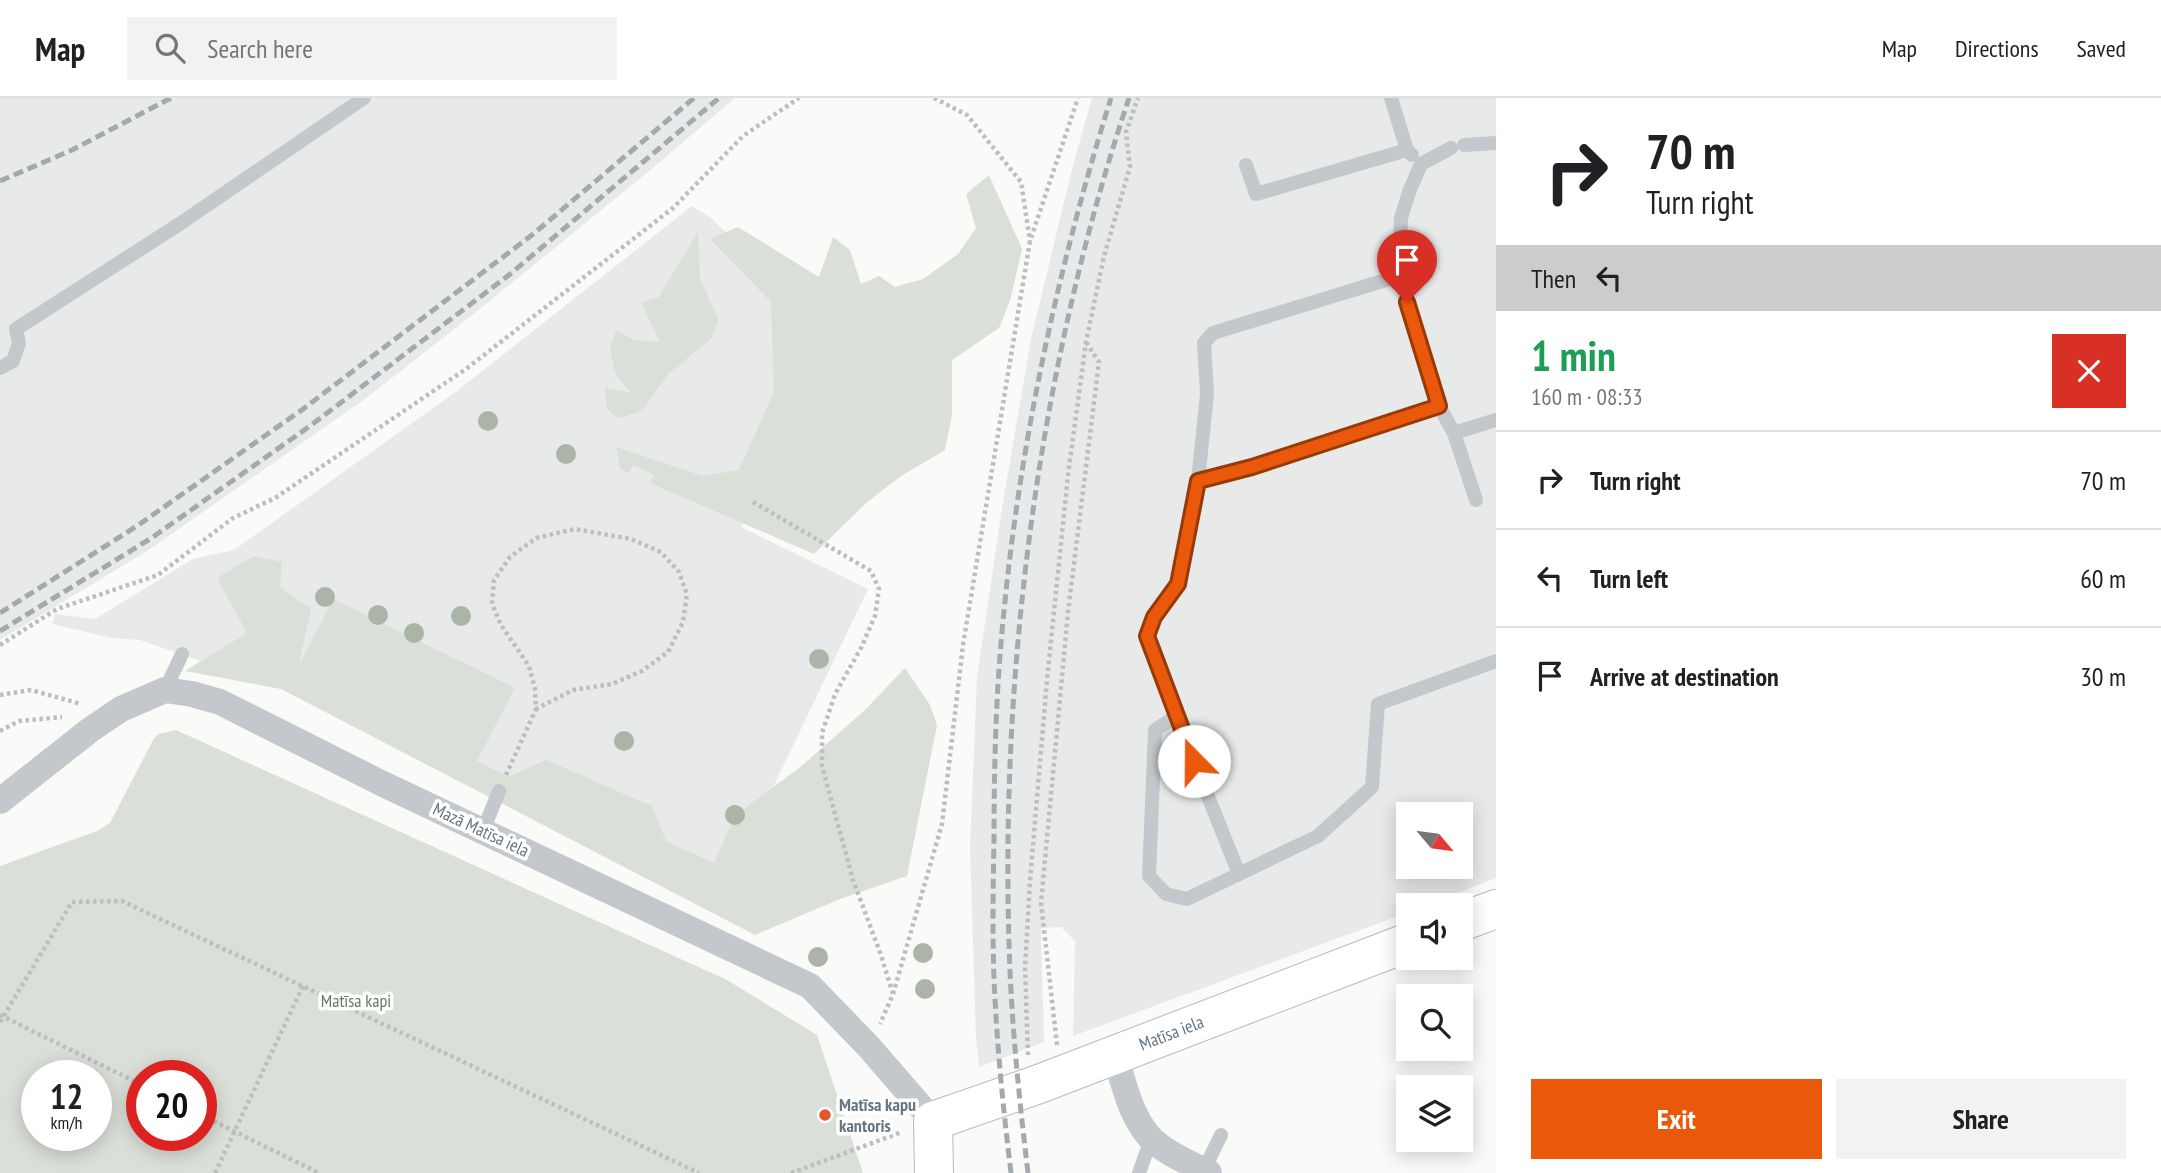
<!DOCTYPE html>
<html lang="en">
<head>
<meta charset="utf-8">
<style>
  body { margin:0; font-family:"PT Sans Narrow",sans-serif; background:#f2f2f2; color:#202124; height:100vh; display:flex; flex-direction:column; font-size:26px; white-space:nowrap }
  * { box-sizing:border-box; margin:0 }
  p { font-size:23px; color:#757577 }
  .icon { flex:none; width:38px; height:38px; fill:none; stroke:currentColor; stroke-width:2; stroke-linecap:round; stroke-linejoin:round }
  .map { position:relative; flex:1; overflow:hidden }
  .panel { display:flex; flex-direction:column; background:#fff; width:665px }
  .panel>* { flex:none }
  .banner { background:#fff; color:#202124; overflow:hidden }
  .needle { width:46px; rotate:119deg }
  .fabs { position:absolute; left:1396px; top:704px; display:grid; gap:14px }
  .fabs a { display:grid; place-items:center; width:77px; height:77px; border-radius:0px; background:#fff; box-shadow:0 4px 18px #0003; font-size:35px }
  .speed { position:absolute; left:21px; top:962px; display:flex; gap:14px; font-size:35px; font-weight:700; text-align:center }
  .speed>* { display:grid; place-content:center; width:91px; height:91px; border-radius:50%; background:#fff; box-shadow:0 4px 18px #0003; line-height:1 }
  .speed small { font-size:18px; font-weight:400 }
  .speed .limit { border:10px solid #d22; background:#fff; color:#111 }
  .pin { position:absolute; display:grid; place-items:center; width:60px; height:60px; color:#fff; margin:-72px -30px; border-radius:50% 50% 50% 0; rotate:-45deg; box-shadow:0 0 7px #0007 }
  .pin .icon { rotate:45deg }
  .me { position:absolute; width:77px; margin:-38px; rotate:338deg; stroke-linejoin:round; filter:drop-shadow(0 0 5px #0008) }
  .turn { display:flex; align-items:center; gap:24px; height:147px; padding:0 35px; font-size:32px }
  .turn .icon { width:91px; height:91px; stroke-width:2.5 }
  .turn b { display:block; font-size:49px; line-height:60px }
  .then { display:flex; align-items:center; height:66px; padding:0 35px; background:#0003; gap:14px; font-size:26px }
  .round { display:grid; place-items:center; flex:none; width:74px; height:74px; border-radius:0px; background:#f2f2f2 }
  .headline { display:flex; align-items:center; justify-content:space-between; height:119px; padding:0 35px }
  h1 { font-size:42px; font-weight:800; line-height:52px; color:#1e9e55 }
  .cta { display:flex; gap:14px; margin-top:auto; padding:14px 35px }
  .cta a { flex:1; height:80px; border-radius:0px; background:#ea580c; color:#fff; font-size:28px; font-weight:800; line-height:80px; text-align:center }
  .cta a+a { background:#f2f2f2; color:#202124 }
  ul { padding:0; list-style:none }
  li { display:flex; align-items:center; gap:21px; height:98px; padding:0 35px; border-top:2px solid #e0e0e0 }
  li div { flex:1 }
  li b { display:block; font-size:26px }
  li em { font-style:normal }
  header { display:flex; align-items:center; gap:42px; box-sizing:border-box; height:98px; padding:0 35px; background:#fff; border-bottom:2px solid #e0e0e0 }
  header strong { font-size:33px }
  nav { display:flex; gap:38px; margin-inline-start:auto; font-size:24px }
  .search { width:490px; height:63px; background:#f2f2f2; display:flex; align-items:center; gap:18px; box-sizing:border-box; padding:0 24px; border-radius:0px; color:#757577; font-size:26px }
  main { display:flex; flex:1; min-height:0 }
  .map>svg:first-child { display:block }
  .built { fill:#e8e9e9; fill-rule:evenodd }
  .green { fill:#dadfd7; fill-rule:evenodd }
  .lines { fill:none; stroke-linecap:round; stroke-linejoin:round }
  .secondary-casing { stroke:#b3babf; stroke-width:40 }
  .path { stroke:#bbbfc2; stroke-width:4.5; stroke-dasharray:3.5 3.5; stroke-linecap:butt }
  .lane { stroke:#c3c8cc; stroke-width:14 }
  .street { stroke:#c3c8cc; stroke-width:26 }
  .secondary { stroke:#fff; stroke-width:38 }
  .rail { stroke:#a2aab0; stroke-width:5; stroke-dasharray:10 5; stroke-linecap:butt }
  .tree { fill:#aab4a7 }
  .route-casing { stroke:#983908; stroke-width:18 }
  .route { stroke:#ea580c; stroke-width:12 }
  .poi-dot { fill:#e4572e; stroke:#fff; stroke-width:2.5 }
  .labels { text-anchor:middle; stroke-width:7; stroke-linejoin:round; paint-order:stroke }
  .street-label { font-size:18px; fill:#657683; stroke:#fff }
  .park-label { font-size:18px; fill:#687a64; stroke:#fff }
  .poi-label { font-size:18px; font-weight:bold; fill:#657683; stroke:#fff; text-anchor:start }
</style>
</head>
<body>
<header>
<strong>Map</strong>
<div class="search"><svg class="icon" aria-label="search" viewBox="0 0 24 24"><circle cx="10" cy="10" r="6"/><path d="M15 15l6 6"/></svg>Search here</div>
<nav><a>Map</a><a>Directions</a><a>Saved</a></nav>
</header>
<main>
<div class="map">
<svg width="1496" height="1075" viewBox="0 0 1496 1075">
  <rect width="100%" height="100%" fill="#fafaf8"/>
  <!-- built -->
  <g class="built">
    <polygon points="0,0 735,0 642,79 476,214 365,301 147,453 0,542"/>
    <path d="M1092,0H1496V780L1427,807H1409V814L1073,938L1075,843L1061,829L1041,830L1044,944L979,969L976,940L970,749L977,580L1002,410L1031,241L1072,71ZM1409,716H1461V768H1409Z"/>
    <polygon points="692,108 711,120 791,197 796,312 741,429 868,491 721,798 281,591 140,542 112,540 52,526 55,516 95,521 193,461 234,452 457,293"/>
  </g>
  <!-- green -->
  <g class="green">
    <polygon points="989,77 1022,151 1010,203 999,230 952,262 952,317 945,352 901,378 866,405 814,456 650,385 654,377 633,367 629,375 620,371 616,349 703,378 739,372 774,294 771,204 710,141 738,129 819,179 833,139 850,152 861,186 879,178 895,189 923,181 958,156 976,130 966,96"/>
    <polygon points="698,134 700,180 718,221 712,240 668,276 642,313 618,320 607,311 605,290 631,295 615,275 610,250 616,233 635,242 660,244 641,204 658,200"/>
    <polygon points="254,458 282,464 280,489 311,511 298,570 333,501 515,590 477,663 508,679 546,662 652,708 666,743 714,765 735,717 798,671 864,613 905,570 930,607 937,627 907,778 840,801 755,837 281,591 185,573 247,535 217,480"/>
    <path d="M176,632L727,882L817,937L863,1075H0V768L97,733L110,725L153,642L158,636ZM96,978V1038H37V978ZM201,978V1038H142V978Z"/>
  </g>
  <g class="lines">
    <defs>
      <g id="secondary">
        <polyline points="1461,824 1496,811"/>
        <path id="s1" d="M934,1075L933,1023L1039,986L1409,844"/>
      </g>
    </defs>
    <!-- secondary casing -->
    <use href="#secondary" class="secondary-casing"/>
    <!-- path -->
    <g class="path">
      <polyline points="934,0 967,17 1021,84 1030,143"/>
      <polyline points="753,404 871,473 879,491 875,518 861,550 835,596 822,635 822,668 853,782 881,857 893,896 880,926"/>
      <polyline points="0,547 57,511 158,477 233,420 275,400 466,271 673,110 743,38 799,0"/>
      <polyline points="0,597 31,592 81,606"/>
      <polyline points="0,633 19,623 62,619"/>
      <polyline points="506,677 536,611 535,591 529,568 501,527 492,506 494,482 510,459 536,440 575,431 631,441 661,454 679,474 687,496 683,524 668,554 642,573 612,586 573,592 536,611"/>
      <polyline points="893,896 942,726 963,547 1030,143 1078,0"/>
      <polyline points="0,917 142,987"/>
      <polyline points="0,924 72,804 122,803 699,1075"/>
      <polyline points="1057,947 1041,805 1068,514 1099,264 1086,244"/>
      <polyline points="1028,957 1025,869 1030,783 1047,582 1068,377 1086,244 1104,158 1130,69 1126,34 1138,0"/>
      <polyline points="201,1017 319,1075"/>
      <polyline points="215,1075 303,888"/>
      <polyline points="791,1075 902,1034"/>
    </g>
    <!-- lane -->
    <g class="lane">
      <polyline points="1391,0 1407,52 1412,57"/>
      <polyline points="1464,47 1496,45"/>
      <polyline points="1246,67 1256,96 1407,52"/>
      <polyline points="1399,178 1401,120 1409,94 1421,66 1451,50"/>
      <polyline points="0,270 13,263 19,245 16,231 181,125 364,0"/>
      <polyline points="1454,335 1476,402"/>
      <polyline points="1198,383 1207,296 1204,245 1213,235 1399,178 1439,308"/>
      <polyline points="165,592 182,556"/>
      <polyline points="1176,618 1155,632 1149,778 1166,796 1187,801 1318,738 1372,689 1378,606 1496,563"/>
      <polyline points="483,733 499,693"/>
      <polyline points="1239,776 1176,618 1147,538 1154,518 1178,486 1198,383 1252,369 1439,308 1454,335 1496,322"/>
      <polyline points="1204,1072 1221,1037"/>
      <polyline points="1139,1075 1151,1041"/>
    </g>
    <!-- street -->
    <g class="street">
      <polyline points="0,703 90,632 121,611 165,592 192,596 220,604 381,685 810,888 869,949 933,1023"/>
      <path d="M1115,956C1124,986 1132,1029 1161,1049C1175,1059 1193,1067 1209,1075"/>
    </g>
    <!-- secondary -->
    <use href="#secondary" class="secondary"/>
    <!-- rail -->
    <g class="rail">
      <polyline points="0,83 72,52 171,0"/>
      <polyline points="0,515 137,428 303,311 532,137 694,0"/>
      <polyline points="0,533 150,441 310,328 509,177 719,0"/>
      <path d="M1011,1075C1004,1017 998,959 995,901C992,848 993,795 994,742C994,666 996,589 1004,513C1021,339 1059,166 1111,0"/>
      <path d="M1028,1075C1020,1008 1013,941 1010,873C998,584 1037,274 1129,0"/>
    </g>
  </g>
  <!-- trees -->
  <g class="tree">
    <circle cx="488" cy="323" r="10"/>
    <circle cx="566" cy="356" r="10"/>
    <circle cx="325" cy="499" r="10"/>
    <circle cx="378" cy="517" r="10"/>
    <circle cx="461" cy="518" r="10"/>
    <circle cx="414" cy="535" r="10"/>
    <circle cx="819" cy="561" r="10"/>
    <circle cx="624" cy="643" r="10"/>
    <circle cx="735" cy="717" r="10"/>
    <circle cx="923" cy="855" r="10"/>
    <circle cx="818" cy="859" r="10"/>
    <circle cx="925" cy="891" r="10"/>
  </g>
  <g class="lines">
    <defs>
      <polyline id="route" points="1194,663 1147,538 1154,519 1178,486 1198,383 1252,369 1439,308 1407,204"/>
    </defs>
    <!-- route casing -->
    <use href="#route" class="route-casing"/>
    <!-- route -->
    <use href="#route" class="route"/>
  </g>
  <!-- markers -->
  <circle class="poi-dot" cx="825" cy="1017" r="7"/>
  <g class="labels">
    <!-- street labels -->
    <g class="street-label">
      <text transform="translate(481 732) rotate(25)" y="6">Mazā Matīsa iela</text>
      <text dy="6" stroke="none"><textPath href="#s1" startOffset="306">Matīsa iela</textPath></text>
    </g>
    <!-- park labels -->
    <g class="park-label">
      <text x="356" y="909">Matīsa kapi</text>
    </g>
    <!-- poi labels -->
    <g class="poi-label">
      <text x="839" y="1013">Matīsa kapu<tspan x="839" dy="21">kantoris</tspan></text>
    </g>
  </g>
</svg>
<div class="fabs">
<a><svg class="needle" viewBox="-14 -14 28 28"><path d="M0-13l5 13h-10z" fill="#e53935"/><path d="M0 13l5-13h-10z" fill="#757577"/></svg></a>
<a><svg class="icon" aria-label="sound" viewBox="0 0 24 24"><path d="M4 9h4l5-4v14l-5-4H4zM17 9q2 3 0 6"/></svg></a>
<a><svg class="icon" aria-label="search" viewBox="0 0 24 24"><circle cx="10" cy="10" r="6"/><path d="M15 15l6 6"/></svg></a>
<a><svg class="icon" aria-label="layers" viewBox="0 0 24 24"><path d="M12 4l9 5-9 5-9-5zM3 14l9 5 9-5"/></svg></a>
</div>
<div class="speed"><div>12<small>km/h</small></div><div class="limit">20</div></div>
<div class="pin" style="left:1407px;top:204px;background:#d93025"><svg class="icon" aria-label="arrive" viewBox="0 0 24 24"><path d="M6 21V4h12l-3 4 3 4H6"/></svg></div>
<svg class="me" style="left:1194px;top:663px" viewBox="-20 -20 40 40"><circle r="19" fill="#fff"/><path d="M0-13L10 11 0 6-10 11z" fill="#ea580c"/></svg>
</div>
<section class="panel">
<div class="banner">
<div class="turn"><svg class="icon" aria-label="right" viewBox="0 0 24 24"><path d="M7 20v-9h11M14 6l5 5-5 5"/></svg><div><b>70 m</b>Turn right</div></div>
<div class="then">Then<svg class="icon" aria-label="left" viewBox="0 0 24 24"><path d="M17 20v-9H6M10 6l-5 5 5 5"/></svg></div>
</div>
<div class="headline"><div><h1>1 min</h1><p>160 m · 08:33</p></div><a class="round" style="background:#d93025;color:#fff"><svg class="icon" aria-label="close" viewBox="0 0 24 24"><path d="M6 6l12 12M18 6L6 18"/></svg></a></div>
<ul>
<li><svg class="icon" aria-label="right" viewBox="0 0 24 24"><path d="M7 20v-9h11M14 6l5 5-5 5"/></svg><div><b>Turn right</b></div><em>70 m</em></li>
<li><svg class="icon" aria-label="left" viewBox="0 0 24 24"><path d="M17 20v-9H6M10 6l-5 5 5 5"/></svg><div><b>Turn left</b></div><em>60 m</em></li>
<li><svg class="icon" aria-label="arrive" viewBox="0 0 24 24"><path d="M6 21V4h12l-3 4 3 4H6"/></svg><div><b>Arrive at destination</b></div><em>30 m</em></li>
</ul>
<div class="cta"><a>Exit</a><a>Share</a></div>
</section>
</main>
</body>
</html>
